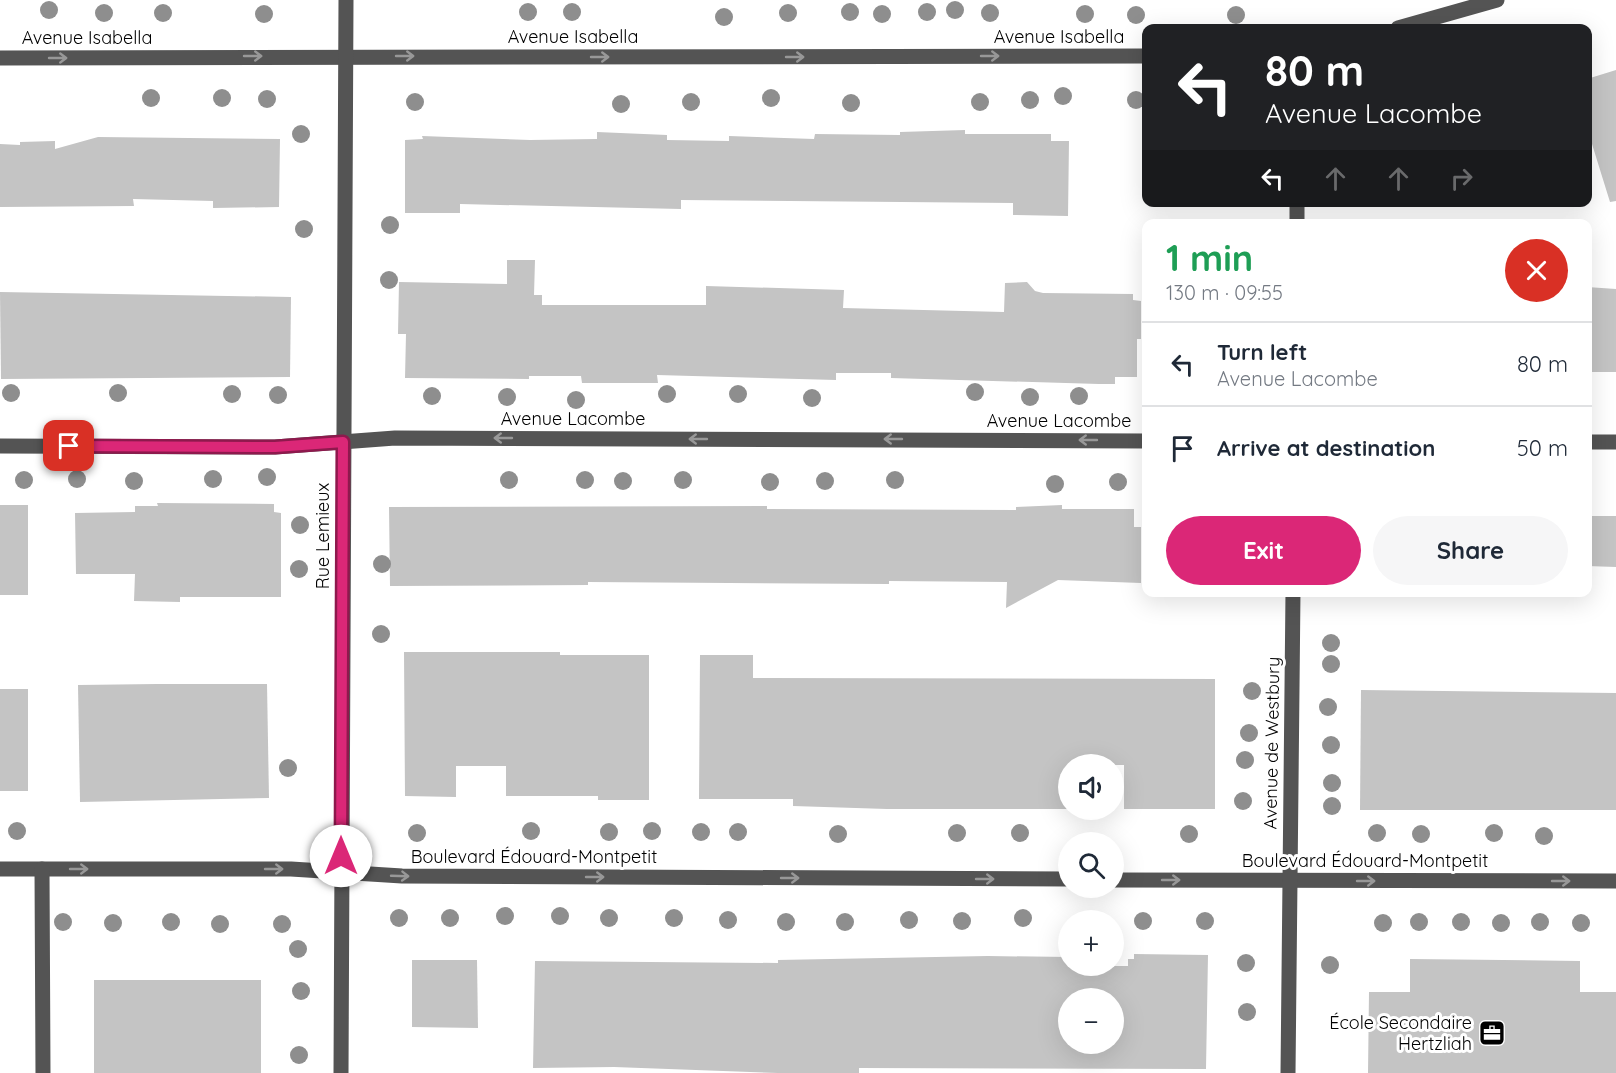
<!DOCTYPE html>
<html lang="en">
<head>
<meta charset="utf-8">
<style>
  body { margin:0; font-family:Quicksand,sans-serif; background:#f6f6f7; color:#1f2937; height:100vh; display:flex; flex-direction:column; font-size:22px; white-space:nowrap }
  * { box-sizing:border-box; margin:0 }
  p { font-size:20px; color:#747a83 }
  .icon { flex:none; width:33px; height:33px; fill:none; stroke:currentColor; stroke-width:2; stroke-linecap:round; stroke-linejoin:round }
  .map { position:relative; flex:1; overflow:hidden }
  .drawer { position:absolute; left:1142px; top:219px; width:450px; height:378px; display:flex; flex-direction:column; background:#fff; border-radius:12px; box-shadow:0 6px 24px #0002 }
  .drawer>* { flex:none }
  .top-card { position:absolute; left:1142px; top:24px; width:450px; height:183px; border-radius:12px; box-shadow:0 6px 24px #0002; background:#202124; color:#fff; overflow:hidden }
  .tools { position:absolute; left:1058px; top:754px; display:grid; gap:12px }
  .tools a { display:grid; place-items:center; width:66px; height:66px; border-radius:50%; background:#fff; box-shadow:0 6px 24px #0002; font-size:30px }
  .pin { position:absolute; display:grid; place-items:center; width:51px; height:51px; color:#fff; margin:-26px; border-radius:12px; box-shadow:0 3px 9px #0006 }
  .me { position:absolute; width:66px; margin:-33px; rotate:0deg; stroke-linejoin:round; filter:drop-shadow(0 0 4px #0008) }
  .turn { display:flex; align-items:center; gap:21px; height:126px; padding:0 24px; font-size:27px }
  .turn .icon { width:78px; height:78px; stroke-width:2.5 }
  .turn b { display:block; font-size:42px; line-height:51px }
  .lanes { display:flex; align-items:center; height:57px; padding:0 24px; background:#0003; justify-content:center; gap:30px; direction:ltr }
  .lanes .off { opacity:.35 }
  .round { display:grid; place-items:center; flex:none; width:63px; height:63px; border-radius:32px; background:#f6f6f7 }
  .summary { display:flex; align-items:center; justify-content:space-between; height:102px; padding:0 24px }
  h1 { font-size:36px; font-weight:700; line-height:45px; color:#1e9e55 }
  .primary-button { display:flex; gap:12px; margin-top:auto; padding:12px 24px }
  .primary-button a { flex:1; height:69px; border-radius:36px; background:#db2777; color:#fff; font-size:24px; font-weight:700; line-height:69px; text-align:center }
  .primary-button a+a { background:#f6f6f7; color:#1f2937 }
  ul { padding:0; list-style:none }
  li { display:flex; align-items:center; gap:18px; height:84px; padding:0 24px; border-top:2px solid #e0e1e3 }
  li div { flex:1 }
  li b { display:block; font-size:22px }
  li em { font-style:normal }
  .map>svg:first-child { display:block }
  .building { fill:#c4c4c4; fill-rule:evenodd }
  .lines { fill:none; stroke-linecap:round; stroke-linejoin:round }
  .minor { stroke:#545454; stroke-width:15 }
  .tree { fill:#8e8e8e }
  .oneway { stroke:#989898 }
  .route-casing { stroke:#8e194d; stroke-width:15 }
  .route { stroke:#db2777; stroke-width:10 }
  .labels { text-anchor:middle; stroke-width:6; stroke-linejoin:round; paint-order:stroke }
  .street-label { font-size:18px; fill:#000; stroke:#fff }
  .poi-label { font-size:18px; fill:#000; stroke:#fff; text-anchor:end }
</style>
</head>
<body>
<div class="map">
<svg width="1616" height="1073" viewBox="0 0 1616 1073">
  <rect width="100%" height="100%" fill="#fff"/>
  <!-- building -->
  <g class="building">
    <polygon points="1616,70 1616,201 1610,202 1592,144 1587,145 1587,79"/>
    <polygon points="965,130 965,134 1051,134 1051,141 1069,141 1068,216 1013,215 1013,203 681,200 681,209 460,204 460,213 405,213 405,140 423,139 422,136 530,140 597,139 597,132 667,135 667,140 729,141 729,136 814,139 815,134 900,135 900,132"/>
    <polygon points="98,137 280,139 279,207 213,208 213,201 133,199 134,206 0,207 0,144 20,145 20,142 55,141 55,149"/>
    <polygon points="507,260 535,260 534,295 542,295 542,305 706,305 706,286 844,290 843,308 1004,312 1005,283 1027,282 1035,291 1043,293 1133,294 1133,300 1141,301 1141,339 1137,339 1137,377 1115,377 1115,384 1099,384 891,378 891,373 836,373 836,380 657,375 658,383 582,383 581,376 529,376 529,379 405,378 406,334 398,334 399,282 507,284"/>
    <polygon points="1587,287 1616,289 1616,372 1587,372"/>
    <polygon points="0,292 291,297 290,377 1,379"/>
    <polygon points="157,503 274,504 274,512 281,513 281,597 180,597 180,602 134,601 135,574 76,574 75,513 135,512 135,506 158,506"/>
    <rect x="0" y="505" width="28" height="90"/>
    <polygon points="1062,505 1062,509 1134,509 1134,527 1141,527 1141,583 1058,580 1006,608 1007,582 889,581 889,584 588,582 588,585 390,586 389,507 767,506 767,509 1016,510 1016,507"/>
    <polygon points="1587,516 1616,516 1616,567 1587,566"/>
    <polygon points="404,652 560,652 560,655 649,655 649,800 598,800 598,796 506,796 506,766 456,766 456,797 405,796"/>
    <polygon points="700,655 753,655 753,678 1215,679 1215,809 1124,809 1124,765 1068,765 1068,809 887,809 793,806 793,799 699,799"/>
    <polygon points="157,684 267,684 269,798 80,802 78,685"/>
    <rect x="0" y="689" width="28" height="102"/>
    <polygon points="1361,690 1616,693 1616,810 1360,810"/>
    <path d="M1134,954L1208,955L1206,1069L859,1068V1073H778L614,1067L533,1068L535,961L778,963V960L988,956L1068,957V966H1128V959H1134ZM1068,999H1113V1044H1068Z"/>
    <polygon points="1410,959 1580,961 1580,992 1616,992 1616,1073 1368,1073 1369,992 1410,992"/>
    <polygon points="412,960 477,960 478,1028 412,1027"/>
    <rect x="94" y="980" width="167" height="93"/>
  </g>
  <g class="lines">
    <!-- minor -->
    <g class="minor">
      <polyline points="1398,28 1497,0"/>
      <polyline points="0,58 1146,56"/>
      <polyline points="1297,224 1297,202"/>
      <polyline points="1587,442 1616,442"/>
      <polyline points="0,446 275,447 395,438 1146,441"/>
      <polyline points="0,869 291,869 402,876 1068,879"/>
      <polyline points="42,869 43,1073"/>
      <polyline points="1113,880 1616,881"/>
      <polyline points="341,1073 346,0"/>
      <polyline points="1288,1073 1293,592"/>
    </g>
  </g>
  <!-- trees -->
  <g class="tree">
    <circle cx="49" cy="10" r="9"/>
    <circle cx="955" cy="10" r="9"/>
    <circle cx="528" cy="12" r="9"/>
    <circle cx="572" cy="12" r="9"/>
    <circle cx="850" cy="12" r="9"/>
    <circle cx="927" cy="12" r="9"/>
    <circle cx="104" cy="13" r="9"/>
    <circle cx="163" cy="13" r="9"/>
    <circle cx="788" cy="13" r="9"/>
    <circle cx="990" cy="13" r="9"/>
    <circle cx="264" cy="14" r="9"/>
    <circle cx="882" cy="14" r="9"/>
    <circle cx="1085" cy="14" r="9"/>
    <circle cx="1136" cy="15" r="9"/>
    <circle cx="1236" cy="15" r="9"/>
    <circle cx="724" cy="17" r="9"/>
    <circle cx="1063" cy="96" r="9"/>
    <circle cx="151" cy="98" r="9"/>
    <circle cx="222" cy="98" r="9"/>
    <circle cx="771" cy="98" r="9"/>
    <circle cx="267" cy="99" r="9"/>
    <circle cx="1030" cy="100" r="9"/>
    <circle cx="1136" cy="100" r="9"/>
    <circle cx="415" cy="102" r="9"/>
    <circle cx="691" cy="102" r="9"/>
    <circle cx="980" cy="102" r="9"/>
    <circle cx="851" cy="103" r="9"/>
    <circle cx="621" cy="104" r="9"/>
    <circle cx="301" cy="134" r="9"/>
    <circle cx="390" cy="225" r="9"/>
    <circle cx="304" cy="229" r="9"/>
    <circle cx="389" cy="280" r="9"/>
    <circle cx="975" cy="392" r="9"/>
    <circle cx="11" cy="393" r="9"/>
    <circle cx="118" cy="393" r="9"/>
    <circle cx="232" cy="394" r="9"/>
    <circle cx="667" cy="394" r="9"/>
    <circle cx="738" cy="394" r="9"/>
    <circle cx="278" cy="395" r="9"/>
    <circle cx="432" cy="396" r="9"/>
    <circle cx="1079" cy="396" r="9"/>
    <circle cx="507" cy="397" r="9"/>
    <circle cx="1030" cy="397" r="9"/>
    <circle cx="812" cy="398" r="9"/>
    <circle cx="576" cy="400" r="9"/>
    <circle cx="267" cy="477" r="9"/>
    <circle cx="77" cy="479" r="9"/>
    <circle cx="213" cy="479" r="9"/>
    <circle cx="24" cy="480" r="9"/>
    <circle cx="509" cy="480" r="9"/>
    <circle cx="585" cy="480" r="9"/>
    <circle cx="683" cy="480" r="9"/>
    <circle cx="895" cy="480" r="9"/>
    <circle cx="134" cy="481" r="9"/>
    <circle cx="623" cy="481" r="9"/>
    <circle cx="825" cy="481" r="9"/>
    <circle cx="770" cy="482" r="9"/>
    <circle cx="1118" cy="482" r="9"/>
    <circle cx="1055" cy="484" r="9"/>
    <circle cx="300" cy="525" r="9"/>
    <circle cx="382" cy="564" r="9"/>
    <circle cx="299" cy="569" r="9"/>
    <circle cx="381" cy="634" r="9"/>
    <circle cx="1331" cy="643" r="9"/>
    <circle cx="1331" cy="664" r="9"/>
    <circle cx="1252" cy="691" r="9"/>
    <circle cx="1328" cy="707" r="9"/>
    <circle cx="1249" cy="733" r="9"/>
    <circle cx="1331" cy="745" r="9"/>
    <circle cx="1245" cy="760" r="9"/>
    <circle cx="288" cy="768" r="9"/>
    <circle cx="1332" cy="783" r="9"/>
    <circle cx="1243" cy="801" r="9"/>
    <circle cx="1332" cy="806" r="9"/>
    <circle cx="17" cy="831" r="9"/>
    <circle cx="531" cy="831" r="9"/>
    <circle cx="652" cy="831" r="9"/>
    <circle cx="609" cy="832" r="9"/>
    <circle cx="701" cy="832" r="9"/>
    <circle cx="738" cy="832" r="9"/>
    <circle cx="417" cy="833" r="9"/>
    <circle cx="957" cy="833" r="9"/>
    <circle cx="1020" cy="833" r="9"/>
    <circle cx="1377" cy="833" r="9"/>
    <circle cx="1494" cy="833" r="9"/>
    <circle cx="838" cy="834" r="9"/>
    <circle cx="1189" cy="834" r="9"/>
    <circle cx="1421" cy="834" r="9"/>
    <circle cx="1544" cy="836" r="9"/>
    <circle cx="505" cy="916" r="9"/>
    <circle cx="560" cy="916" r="9"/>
    <circle cx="399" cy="918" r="9"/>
    <circle cx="450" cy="918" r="9"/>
    <circle cx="609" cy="918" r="9"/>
    <circle cx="674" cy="918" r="9"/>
    <circle cx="1023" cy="918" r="9"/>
    <circle cx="728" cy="920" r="9"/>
    <circle cx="909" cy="920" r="9"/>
    <circle cx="962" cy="921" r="9"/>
    <circle cx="1143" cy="921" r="9"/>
    <circle cx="1205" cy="921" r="9"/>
    <circle cx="63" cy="922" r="9"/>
    <circle cx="171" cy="922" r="9"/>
    <circle cx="786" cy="922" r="9"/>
    <circle cx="845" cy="922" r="9"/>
    <circle cx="1419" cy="922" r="9"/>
    <circle cx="1461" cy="922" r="9"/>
    <circle cx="1540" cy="922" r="9"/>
    <circle cx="113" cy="923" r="9"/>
    <circle cx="1383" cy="923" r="9"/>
    <circle cx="1501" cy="923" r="9"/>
    <circle cx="1581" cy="923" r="9"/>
    <circle cx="220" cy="924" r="9"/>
    <circle cx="282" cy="924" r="9"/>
    <circle cx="298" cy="949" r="9"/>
    <circle cx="1246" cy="963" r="9"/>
    <circle cx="1330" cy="965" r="9"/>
    <circle cx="301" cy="991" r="9"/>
    <circle cx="1247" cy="1012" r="9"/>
    <circle cx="299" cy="1055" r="9"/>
  </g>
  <!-- one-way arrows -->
  <defs><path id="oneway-shaft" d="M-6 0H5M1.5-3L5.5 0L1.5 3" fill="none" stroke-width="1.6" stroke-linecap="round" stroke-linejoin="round" transform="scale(1.5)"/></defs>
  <g class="oneway">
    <use href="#oneway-shaft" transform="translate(253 56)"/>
    <use href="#oneway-shaft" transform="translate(405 56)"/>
    <use href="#oneway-shaft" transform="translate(990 56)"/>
    <use href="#oneway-shaft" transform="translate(600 57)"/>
    <use href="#oneway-shaft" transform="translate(795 57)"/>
    <use href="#oneway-shaft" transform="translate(58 58)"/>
    <use href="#oneway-shaft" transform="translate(503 438) rotate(-180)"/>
    <use href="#oneway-shaft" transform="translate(698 439) rotate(-180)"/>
    <use href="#oneway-shaft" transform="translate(893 439) rotate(-180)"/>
    <use href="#oneway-shaft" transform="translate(1088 440) rotate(-180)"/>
    <use href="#oneway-shaft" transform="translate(79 869)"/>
    <use href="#oneway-shaft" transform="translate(274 869)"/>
    <use href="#oneway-shaft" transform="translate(400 876) rotate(2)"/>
    <use href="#oneway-shaft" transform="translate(595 877)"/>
    <use href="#oneway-shaft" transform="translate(790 878)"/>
    <use href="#oneway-shaft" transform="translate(985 879)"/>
    <use href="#oneway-shaft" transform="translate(1171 880)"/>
    <use href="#oneway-shaft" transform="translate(1366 881)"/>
    <use href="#oneway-shaft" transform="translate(1561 881)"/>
  </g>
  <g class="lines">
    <defs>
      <polyline id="route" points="69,446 275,447 343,442 341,856"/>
    </defs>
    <!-- route casing -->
    <use href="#route" class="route-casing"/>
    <!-- route -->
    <use href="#route" class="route"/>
  </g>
  <!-- icons -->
  <defs>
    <symbol id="office-square" viewBox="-11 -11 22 22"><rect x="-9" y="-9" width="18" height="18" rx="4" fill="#000" stroke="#fff"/><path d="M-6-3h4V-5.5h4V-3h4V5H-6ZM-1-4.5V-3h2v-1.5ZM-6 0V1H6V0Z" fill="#fff"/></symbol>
  </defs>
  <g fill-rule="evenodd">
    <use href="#office-square" x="1477" y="1018" width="30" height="30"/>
  </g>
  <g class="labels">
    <!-- street labels -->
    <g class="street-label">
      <text x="573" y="43">Avenue Isabella</text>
      <text x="1059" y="43">Avenue Isabella</text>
      <text x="87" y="44">Avenue Isabella</text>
      <text x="573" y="425">Avenue Lacombe</text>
      <text x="1059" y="427">Avenue Lacombe</text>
      <text transform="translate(323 536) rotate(-90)" y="6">Rue Lemieux</text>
      <text transform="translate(1272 743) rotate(-89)" y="6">Avenue de Westbury</text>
      <text x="534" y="863">Boulevard Édouard-Montpetit</text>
      <text x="1365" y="867">Boulevard Édouard-Montpetit</text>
    </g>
    <!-- poi labels -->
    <g class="poi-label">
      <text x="1472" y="1029">École Secondaire<tspan x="1472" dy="21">Hertzliah</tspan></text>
    </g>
  </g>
</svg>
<div class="tools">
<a><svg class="icon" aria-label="sound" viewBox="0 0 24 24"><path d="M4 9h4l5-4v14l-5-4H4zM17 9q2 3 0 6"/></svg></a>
<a><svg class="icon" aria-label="search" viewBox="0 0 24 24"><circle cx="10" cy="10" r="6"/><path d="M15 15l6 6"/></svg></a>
<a>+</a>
<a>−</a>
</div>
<div class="pin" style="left:69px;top:446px;background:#d93025"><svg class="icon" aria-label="arrive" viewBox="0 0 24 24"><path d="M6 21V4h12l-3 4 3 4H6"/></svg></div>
<svg class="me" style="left:341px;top:856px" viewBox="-20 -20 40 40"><circle r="19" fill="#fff"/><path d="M0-13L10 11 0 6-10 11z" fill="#db2777"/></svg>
<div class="top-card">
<div class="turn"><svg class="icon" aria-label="left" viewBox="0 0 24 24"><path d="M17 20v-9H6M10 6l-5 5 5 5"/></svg><div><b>80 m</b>Avenue Lacombe</div></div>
<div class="lanes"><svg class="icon" aria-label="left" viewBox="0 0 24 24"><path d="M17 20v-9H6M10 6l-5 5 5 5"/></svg><svg class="icon off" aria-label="ahead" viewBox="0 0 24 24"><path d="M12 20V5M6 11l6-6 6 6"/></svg><svg class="icon off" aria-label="ahead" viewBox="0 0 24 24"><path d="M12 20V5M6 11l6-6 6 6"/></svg><svg class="icon off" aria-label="right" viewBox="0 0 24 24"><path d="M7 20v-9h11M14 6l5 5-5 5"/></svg></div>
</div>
<section class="drawer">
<div class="summary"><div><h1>1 min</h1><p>130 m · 09:55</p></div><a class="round" style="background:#d93025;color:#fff"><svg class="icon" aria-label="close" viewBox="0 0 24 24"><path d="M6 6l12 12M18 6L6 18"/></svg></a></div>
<ul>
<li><svg class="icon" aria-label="left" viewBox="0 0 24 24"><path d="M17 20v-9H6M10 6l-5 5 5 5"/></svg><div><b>Turn left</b><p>Avenue Lacombe</p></div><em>80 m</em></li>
<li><svg class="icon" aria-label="arrive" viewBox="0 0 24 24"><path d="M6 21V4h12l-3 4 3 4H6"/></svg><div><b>Arrive at destination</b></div><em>50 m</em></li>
</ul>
<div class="primary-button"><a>Exit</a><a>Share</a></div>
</section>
</div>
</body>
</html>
